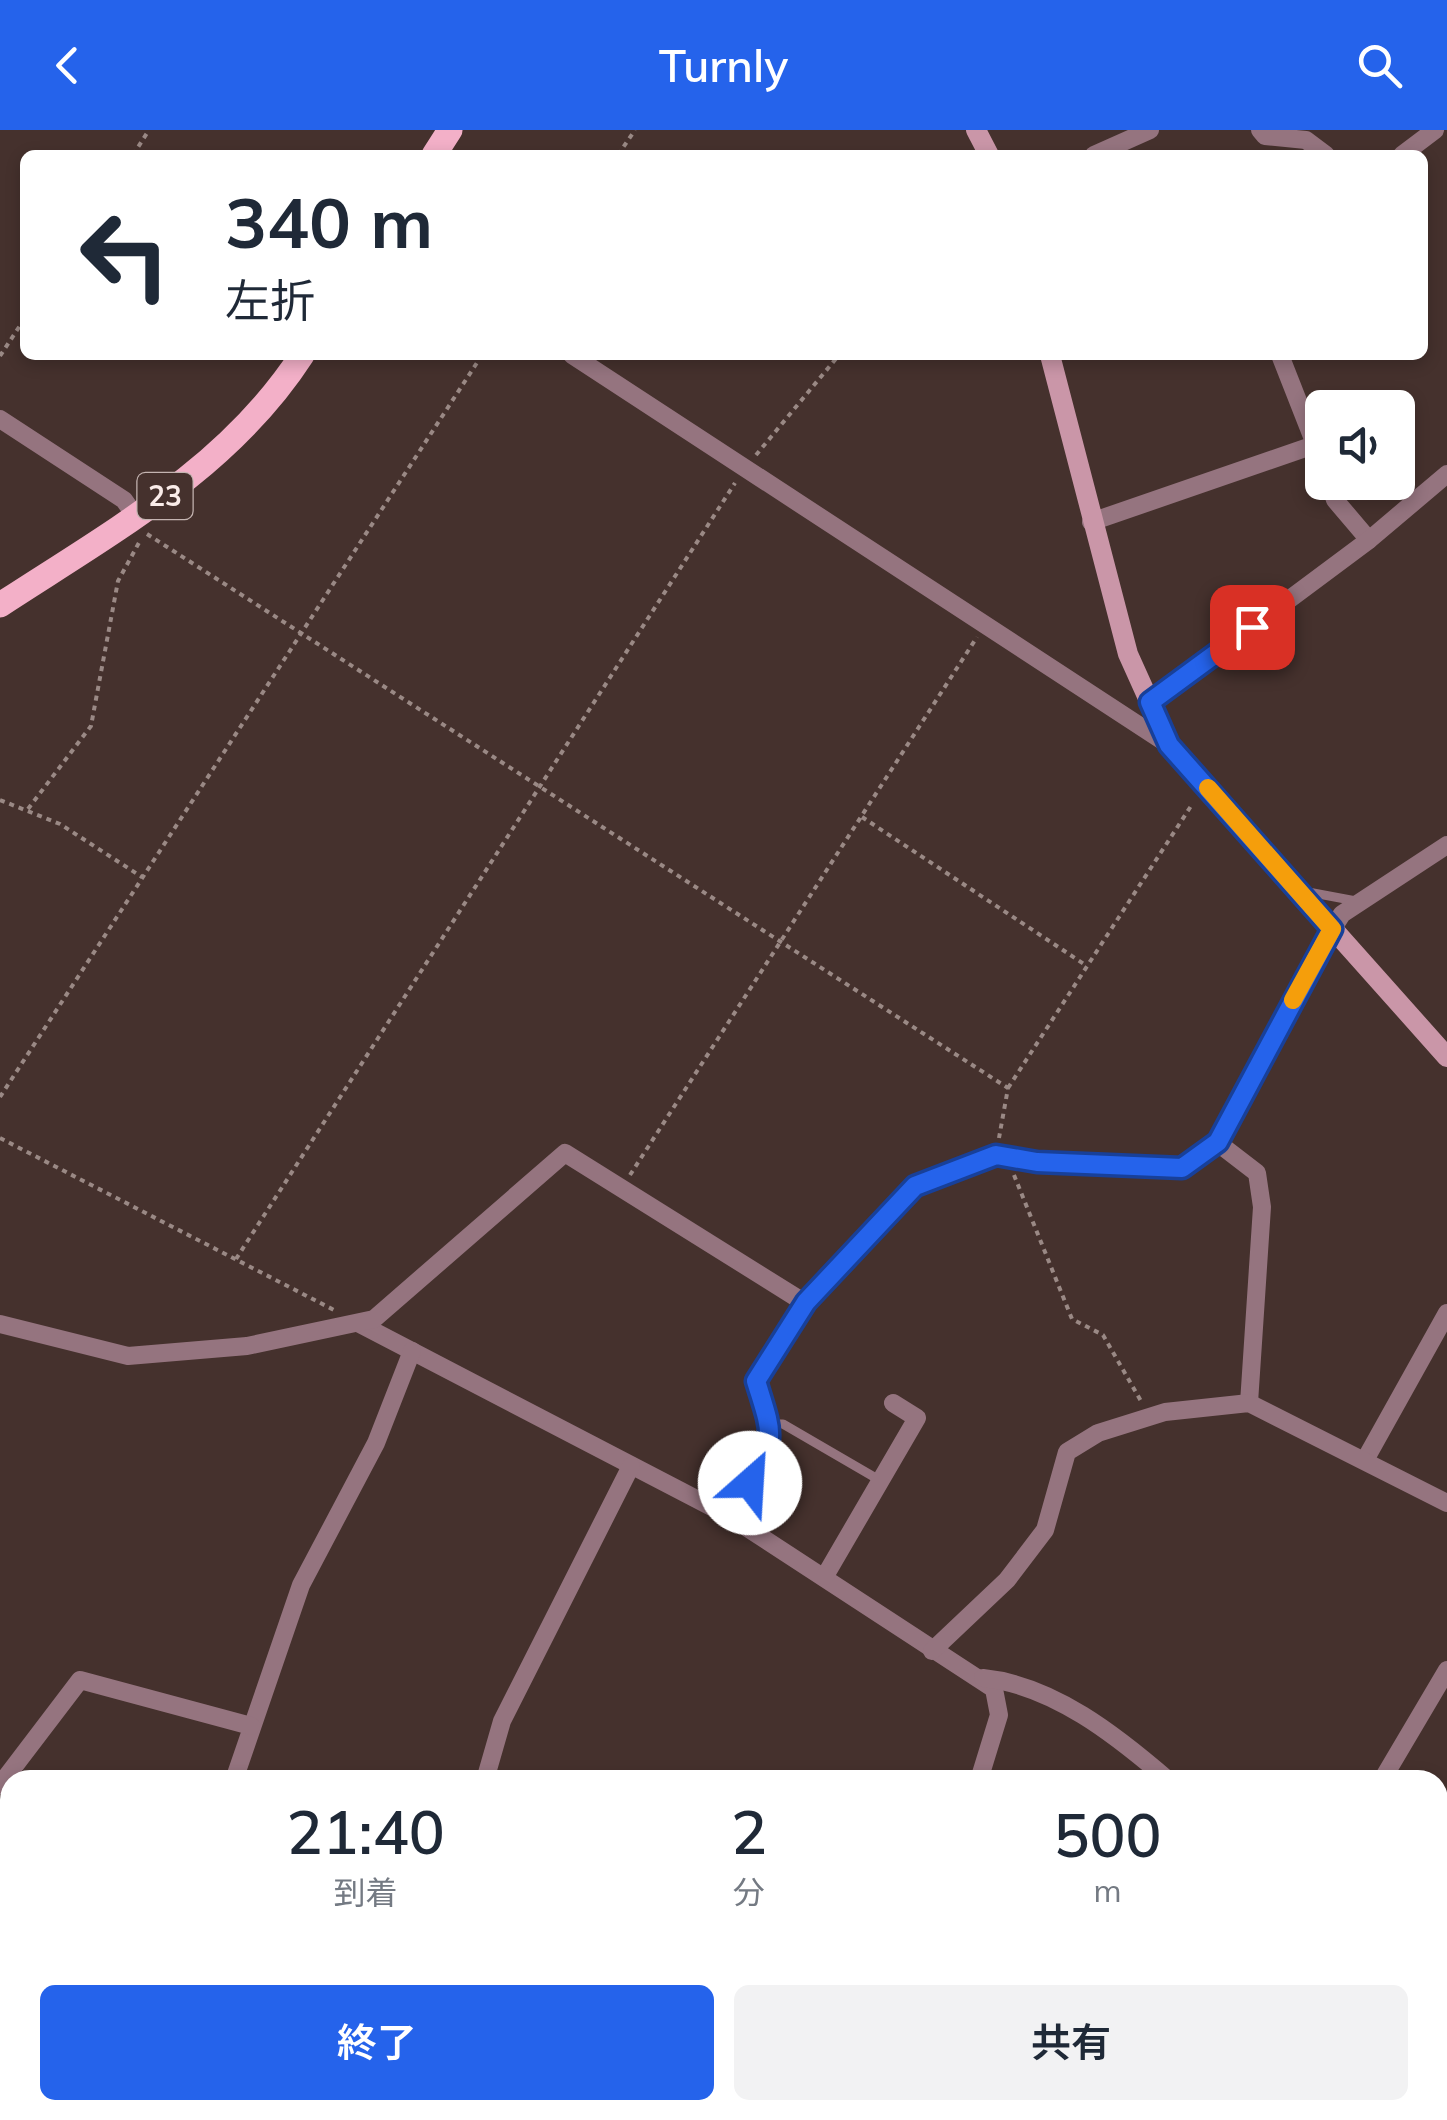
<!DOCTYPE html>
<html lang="ja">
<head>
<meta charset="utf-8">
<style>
  body { margin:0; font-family:Mulish,"Noto Sans JP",sans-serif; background:#f2f2f3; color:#1f2937; height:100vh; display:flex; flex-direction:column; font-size:38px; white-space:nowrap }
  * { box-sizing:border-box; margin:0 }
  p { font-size:32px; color:#747a83 }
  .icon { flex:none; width:55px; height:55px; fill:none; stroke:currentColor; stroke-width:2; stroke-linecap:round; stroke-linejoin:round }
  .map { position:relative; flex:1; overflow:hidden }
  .panel { position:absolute; left:0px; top:1640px; width:1448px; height:350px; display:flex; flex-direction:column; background:#fff; border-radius:30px 30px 0 0; box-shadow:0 5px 15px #0003 }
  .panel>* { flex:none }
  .top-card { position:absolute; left:20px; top:20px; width:1408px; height:210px; border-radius:15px; box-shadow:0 5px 15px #0003; background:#fff; color:#1f2937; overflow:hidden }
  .buttons { position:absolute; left:1305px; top:260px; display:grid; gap:20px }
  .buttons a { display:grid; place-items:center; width:110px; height:110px; border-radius:15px; background:#fff; box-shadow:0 5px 15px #0003; font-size:50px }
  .pin { position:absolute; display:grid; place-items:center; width:85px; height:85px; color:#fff; margin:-42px; border-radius:20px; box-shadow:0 5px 15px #0006 }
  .me { position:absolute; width:110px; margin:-55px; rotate:26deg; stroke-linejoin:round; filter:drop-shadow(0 0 8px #0008) }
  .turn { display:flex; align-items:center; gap:35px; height:210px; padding:0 40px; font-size:45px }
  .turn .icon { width:130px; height:130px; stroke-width:2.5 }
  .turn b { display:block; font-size:70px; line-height:85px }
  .eta { display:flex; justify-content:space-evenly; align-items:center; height:170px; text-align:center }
  .eta b { font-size:60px; font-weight:600; line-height:70px }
  .primary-button { display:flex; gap:20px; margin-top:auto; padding:20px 40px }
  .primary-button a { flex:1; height:115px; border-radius:15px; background:#2563eb; color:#fff; font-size:40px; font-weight:600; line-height:115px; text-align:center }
  .primary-button a+a { background:#f2f2f3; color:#1f2937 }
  header { display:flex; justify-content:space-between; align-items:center; height:130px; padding:0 40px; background:#2563eb; color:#fff; font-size:45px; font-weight:600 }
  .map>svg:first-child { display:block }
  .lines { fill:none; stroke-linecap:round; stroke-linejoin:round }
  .path { stroke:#9a8985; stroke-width:4; stroke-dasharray:5 5; stroke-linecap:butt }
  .lane { stroke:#95747f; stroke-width:9 }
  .street { stroke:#95747f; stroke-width:18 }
  .secondary { stroke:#ca96a8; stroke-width:20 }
  .primary { stroke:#f3b0c8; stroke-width:25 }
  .route-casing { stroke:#184099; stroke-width:25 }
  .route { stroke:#2563eb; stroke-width:18 }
  .slow { stroke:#f59e0b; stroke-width:18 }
  .labels { text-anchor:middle; stroke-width:10; stroke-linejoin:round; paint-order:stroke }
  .shield { fill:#45312d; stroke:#c4b4b1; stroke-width:2.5 }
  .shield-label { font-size:28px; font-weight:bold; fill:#faece9 }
</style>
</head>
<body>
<header><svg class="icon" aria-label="back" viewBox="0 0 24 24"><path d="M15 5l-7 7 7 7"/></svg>Turnly<svg class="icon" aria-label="search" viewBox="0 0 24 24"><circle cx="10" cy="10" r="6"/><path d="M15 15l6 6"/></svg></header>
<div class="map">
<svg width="1447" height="1990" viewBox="0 0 1447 1990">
  <rect width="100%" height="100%" fill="#45312d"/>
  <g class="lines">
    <!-- path -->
    <g class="path">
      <polyline points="133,25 149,0"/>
      <polyline points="618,25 635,0"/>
      <polyline points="0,226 25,188"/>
      <polyline points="756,325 839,225"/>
      <polyline points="147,404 1008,958 999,1008"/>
      <polyline points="0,670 60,694 142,747"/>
      <polyline points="28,679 91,596 118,451 141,409"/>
      <polyline points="862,687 1087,836"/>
      <polyline points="1008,958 1193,673"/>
      <polyline points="0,967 482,225"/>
      <polyline points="0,1008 334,1180"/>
      <polyline points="630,1045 977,507"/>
      <polyline points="1014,1045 1072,1189 1103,1205 1141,1271"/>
      <polyline points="236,1129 735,353"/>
    </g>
    <!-- lane -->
    <g class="lane">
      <polyline points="1308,762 1356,771"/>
      <polyline points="769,1294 783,1294 881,1351"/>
    </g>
    <!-- street -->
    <g class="street">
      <polyline points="1260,0 1265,6 1306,10 1326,25"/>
      <polyline points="1094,25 1150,0"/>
      <polyline points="1402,25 1435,0"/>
      <polyline points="572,225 1169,615"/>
      <polyline points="1280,225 1322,332"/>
      <polyline points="0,289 124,370 136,387"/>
      <polyline points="1329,352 1335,370 1369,410"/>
      <polyline points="1091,392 1317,314"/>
      <polyline points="1150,573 1369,410 1447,344"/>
      <polyline points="1218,1013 1257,1043 1262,1077 1249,1273"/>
      <polyline points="358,1193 729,1386 994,1559 999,1585 979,1650"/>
      <polyline points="0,1194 128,1226 247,1216 374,1189 565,1023 805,1173"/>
      <polyline points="1365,1330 1447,1183"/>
      <path d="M729,1386C770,1321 779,1328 756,1251L805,1173L915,1056L996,1025L1037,1032L1182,1038L1218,1013L1320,818L1342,784L1447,715"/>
      <polyline points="825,1446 917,1288 893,1273"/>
      <polyline points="932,1521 1007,1450 1045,1400 1067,1322 1098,1303 1165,1282 1249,1273 1447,1373"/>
      <path d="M983,1548C1053,1555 1117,1606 1168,1650"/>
      <polyline points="234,1650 301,1455 376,1313 412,1221"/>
      <polyline points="485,1650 502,1591 631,1336"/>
      <polyline points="1382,1650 1447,1540"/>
      <polyline points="0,1655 80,1550 251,1596"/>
      <polyline points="0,1684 10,1692"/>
      <polyline points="1438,1812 1447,1818"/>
      <polyline points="1438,1972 1447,1948"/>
      <polyline points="392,1980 402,1990"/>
      <polyline points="1323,1980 1335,1990"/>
      <polyline points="70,1990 77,1980"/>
      <polyline points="914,1990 920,1980"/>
      <polyline points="1209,1990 1211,1980"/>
    </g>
    <!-- secondary -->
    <g class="secondary">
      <polyline points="976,0 989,25"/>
      <polyline points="1050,225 1128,524 1169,615 1447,927"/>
    </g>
    <!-- primary -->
    <g class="primary">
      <polyline points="434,25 450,0"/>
      <path d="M0,475C110,403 229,338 302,225"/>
    </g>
  </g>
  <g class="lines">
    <defs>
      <path id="route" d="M750,1353C778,1309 771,1300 756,1251L806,1172L915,1056L996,1025L1037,1032L1182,1038L1218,1012L1332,799L1169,615L1150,572L1252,497"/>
    </defs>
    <!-- route casing -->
    <use href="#route" class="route-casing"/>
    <!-- route -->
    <use href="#route" class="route"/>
    <!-- slow -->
    <polyline class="slow" points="1208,658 1332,799 1293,870"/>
  </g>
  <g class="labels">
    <!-- shield labels -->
    <rect class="shield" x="137.5" y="343" width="55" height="46" rx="8"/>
    <g class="shield-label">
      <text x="165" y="376">23</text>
    </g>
  </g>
</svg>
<div class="buttons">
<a><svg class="icon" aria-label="sound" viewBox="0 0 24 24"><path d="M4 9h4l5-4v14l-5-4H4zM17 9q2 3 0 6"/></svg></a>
</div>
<div class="pin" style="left:1252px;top:497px;background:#d93025"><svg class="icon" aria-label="arrive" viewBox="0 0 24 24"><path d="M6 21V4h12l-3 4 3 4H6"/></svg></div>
<svg class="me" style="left:750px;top:1353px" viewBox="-20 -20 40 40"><circle r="19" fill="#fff"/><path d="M0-13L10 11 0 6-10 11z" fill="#2563eb"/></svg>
<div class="top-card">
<div class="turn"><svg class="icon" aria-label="left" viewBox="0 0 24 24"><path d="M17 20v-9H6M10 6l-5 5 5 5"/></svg><div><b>340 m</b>左折</div></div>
</div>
<section class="panel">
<div class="eta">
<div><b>21:40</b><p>到着</p></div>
<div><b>2</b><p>分</p></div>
<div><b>500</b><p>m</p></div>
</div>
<div class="primary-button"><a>終了</a><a>共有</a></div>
</section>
</div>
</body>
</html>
